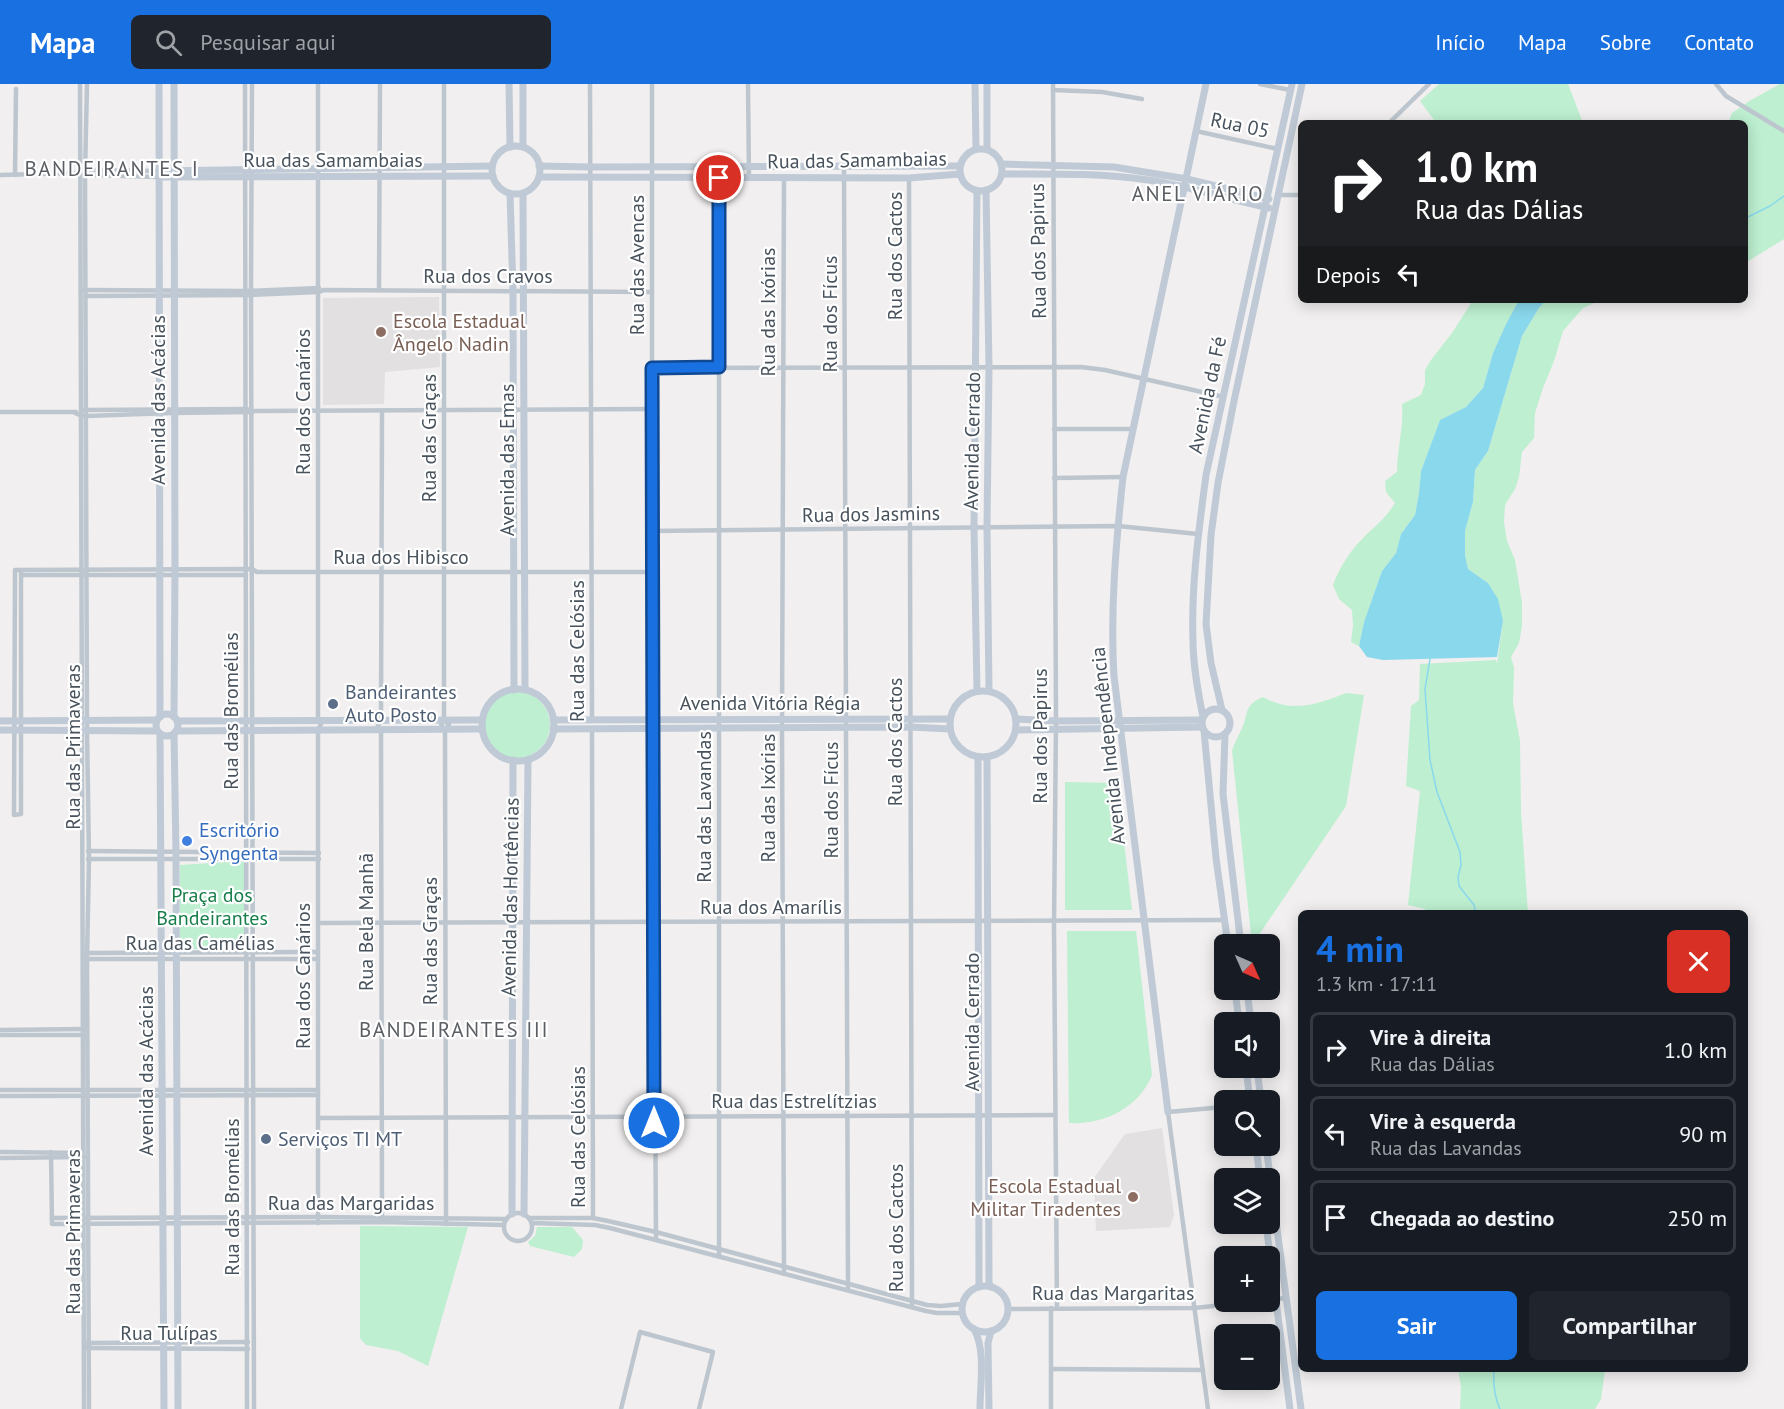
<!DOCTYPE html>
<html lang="pt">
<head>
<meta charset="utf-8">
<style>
  body { margin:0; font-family:"PT Sans",sans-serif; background:#20242c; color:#f1f3f6; height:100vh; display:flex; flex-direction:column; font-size:22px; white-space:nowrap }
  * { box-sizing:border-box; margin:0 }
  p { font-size:20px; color:#9ea1a6 }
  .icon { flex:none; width:33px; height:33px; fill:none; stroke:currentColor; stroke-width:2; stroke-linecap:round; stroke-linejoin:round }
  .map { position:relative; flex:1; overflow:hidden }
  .panel { position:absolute; left:1298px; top:826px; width:450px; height:462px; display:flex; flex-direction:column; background:#171b24; border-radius:9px; box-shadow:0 3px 15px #0003 }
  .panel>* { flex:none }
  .banner { position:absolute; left:1298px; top:36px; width:450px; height:183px; border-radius:9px; box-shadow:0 3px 15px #0003; background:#202124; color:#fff; overflow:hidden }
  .needle { width:39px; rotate:135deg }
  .buttons { position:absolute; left:1214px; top:850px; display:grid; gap:12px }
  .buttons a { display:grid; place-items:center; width:66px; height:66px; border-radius:9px; background:#171b24; box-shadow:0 3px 15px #0003; font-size:30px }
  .pin { position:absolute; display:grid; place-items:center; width:51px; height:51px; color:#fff; margin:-26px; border:3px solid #fff; border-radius:50%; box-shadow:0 2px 6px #0007 }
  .me { position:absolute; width:66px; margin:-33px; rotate:0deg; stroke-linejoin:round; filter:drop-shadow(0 0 4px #0008) }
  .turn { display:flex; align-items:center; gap:21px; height:126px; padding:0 18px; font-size:27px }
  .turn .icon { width:78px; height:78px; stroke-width:2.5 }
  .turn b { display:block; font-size:42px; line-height:51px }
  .then { display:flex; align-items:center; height:57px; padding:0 18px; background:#0003; gap:12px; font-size:22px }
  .round { display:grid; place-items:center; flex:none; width:63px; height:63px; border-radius:9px; background:#20242c }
  .head { display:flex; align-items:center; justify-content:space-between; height:102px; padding:0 18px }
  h1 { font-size:36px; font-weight:600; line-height:45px; color:#1971e1 }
  .primary-button { display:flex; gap:12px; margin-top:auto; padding:12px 18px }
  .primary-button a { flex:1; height:69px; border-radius:9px; background:#1971e1; color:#fff; font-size:24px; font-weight:600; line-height:69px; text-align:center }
  .primary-button a+a { background:#20242c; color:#f1f3f6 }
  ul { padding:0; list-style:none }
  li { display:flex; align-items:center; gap:18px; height:75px; margin:0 12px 9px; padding:0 6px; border:3px solid #363941; border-radius:9px }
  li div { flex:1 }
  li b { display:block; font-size:22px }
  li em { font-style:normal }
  header { display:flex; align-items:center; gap:36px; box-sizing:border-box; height:84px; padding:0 30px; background:#1971e1; color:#fff }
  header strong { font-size:28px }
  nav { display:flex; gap:33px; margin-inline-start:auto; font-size:21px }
  .search { width:420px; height:54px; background:#20242c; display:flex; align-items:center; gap:15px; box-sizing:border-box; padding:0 21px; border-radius:9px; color:#9ea1a6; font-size:22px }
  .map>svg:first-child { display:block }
  .education { fill:#e2e0e1 }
  .green { fill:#bdefd0 }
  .water { fill:#8ad8ec }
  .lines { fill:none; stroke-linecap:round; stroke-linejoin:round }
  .stream { stroke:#8ad8ec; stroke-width:1.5 }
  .street { stroke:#bdc6ce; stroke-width:4.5 }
  .secondary { stroke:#bfcad6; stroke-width:7 }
  .route-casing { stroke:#104992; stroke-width:15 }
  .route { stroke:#1971e1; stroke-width:10 }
  .education-dot { fill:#8d6e63; stroke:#fff; stroke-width:2 }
  .service-dot { fill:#5c6f8a; stroke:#fff; stroke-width:2 }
  .shop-dot { fill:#3f7fe0; stroke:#fff; stroke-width:2 }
  .labels { text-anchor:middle; stroke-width:4.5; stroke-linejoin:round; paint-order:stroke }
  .street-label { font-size:20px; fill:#47525c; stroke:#fff }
  .education-label { font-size:20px; fill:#785e54; stroke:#fff; text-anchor:start }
  .service-label { font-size:20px; fill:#4e5e75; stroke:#fff; text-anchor:start }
  .shop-label { font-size:20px; fill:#366cbe; stroke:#fff; text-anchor:start }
  .park-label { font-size:20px; fill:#177e4a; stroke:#fff }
  .neighbourhood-label { font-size:21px; letter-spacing:1.5px; fill:#5b5f64; stroke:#fff }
</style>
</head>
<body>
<header>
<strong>Mapa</strong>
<div class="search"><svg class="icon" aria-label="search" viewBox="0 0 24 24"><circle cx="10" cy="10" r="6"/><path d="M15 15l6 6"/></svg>Pesquisar aqui</div>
<nav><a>Início</a><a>Mapa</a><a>Sobre</a><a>Contato</a></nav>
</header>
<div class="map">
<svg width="1784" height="1325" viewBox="0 0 1784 1325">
  <rect width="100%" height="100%" fill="#f1efef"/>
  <!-- education -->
  <g class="education">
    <polygon points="439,213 440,283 385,288 384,320 323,321 323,214"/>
    <polygon points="1162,1044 1174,1131 1170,1143 1096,1147 1094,1094 1125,1050"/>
  </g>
  <!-- green -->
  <g class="green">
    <polygon points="1439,0 1568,0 1583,39 1442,39 1434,36 1420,17"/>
    <polygon points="1780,0 1784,0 1784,155 1745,179 1744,39 1728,39 1732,29 1751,16"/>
    <path d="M1473,216H1519L1506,240L1493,269L1483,304L1466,323L1440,336L1421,387L1419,409L1415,431L1401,450L1396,469L1382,487L1364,538L1359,562L1351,558L1353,542L1352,526L1339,515L1333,501C1340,482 1352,464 1367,450C1378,440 1387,432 1395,419L1386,408L1385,397L1397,388C1397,365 1404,343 1402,320L1421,311L1425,300V286L1431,276L1452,249Z"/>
    <polygon points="1546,216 1601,216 1583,224 1563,247 1554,277 1543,304 1535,329 1534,354 1522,368 1519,393 1515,405 1505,421 1504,438 1507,457 1515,476 1522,519 1522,542 1519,559 1511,573 1514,584 1513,620 1520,657 1521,728 1528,829 1425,829 1425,825 1408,821 1420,707 1406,702 1411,622 1419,616 1420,580 1496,576 1497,580 1503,537 1488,499 1468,485 1465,471 1465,447 1473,418 1475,386 1488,367 1522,252 1539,224"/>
    <circle cx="517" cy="641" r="33"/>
    <path d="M1346,609L1364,611L1346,722L1252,861L1232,666C1235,658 1239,651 1242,644C1249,628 1244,621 1263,613C1292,630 1318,620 1346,609Z"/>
    <polygon points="1065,698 1117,699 1132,826 1065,826"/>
    <polygon points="244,777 244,865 180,865 180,781"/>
    <path d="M1067,847H1136L1152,991C1139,1024 1103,1041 1069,1039Z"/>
    <polygon points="360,1142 468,1143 428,1282 398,1267 366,1261 360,1254"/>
    <polygon points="537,1143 572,1143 583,1156 582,1165 574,1173 530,1162 528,1158 535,1152"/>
    <polygon points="1458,1286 1605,1286 1601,1315 1595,1325 1460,1325 1461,1302"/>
  </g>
  <!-- water -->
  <polygon class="water" points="1519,216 1546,216 1539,224 1522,252 1488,367 1475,386 1473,418 1465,447 1465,471 1468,485 1488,499 1498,515 1503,537 1497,573 1383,576 1367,573 1359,562 1364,538 1382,487 1396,469 1401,450 1415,431 1419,409 1421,387 1440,336 1466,323 1483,304 1493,269 1506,240"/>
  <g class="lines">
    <!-- stream -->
    <g class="stream">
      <polyline points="1744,135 1770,122 1784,112"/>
      <polyline points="1430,575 1425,605 1430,676 1437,708 1460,768 1461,781 1458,793 1459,802 1474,821 1476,830"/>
      <path d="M1494,1286C1493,1300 1494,1312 1500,1325"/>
    </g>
    <!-- street -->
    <g class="street">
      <polyline points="80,0 84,1325"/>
      <polyline points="87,0 85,91 87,646 89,775 87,875 89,1325"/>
      <polyline points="245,0 247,1325"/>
      <polyline points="252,0 251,206 254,1325"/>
      <polyline points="318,0 318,637 321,640 318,646 318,1139"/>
      <polyline points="444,0 444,636 441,640 444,646"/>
      <polyline points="590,0 592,636"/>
      <polyline points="652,0 652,488 656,1155"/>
      <polyline points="748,0 749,94"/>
      <polyline points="1053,0 1056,637 1054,843 1057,1224"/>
      <polyline points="1260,0 1290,6"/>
      <polyline points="1716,0 1726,12 1784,47"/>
      <polyline points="1053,6 1102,8 1142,15"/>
      <polyline points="1389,39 1429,0"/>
      <polyline points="1196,47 1278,65"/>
      <polyline points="844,82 848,1206"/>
      <polyline points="0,91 76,89 80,86 159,87"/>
      <polyline points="15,91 16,5"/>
      <polyline points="84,91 159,93"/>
      <polyline points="719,94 719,1172"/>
      <polyline points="784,94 782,645 784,1190"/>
      <polyline points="909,94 912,1223"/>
      <polyline points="1279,111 1300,111"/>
      <polyline points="84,206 245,207 319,204"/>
      <polyline points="379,206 380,0"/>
      <polyline points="86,212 251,211 318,208 324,206 652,208"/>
      <polyline points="653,284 1081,283 1105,286 1224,313"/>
      <polyline points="84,326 247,325"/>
      <polyline points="382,327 381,636 378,642 381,646 382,1138"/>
      <polyline points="0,328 76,328"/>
      <polyline points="75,329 82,332 87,332 170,329 251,328 255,327 653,325"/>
      <polyline points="1054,345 1132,345"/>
      <polyline points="1054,394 1123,393"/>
      <polyline points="653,447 1118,442 1198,450"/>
      <polyline points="21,486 21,730 14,731 15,486 252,485 257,488 652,488"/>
      <polyline points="21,491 246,491"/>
      <polyline points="444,636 449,641 445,646 446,1140"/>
      <polyline points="592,645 593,1134"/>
      <polyline points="88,767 319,769"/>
      <polyline points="88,775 319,775"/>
      <polyline points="318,839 1225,836"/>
      <polyline points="85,869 318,868"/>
      <polyline points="85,875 318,875"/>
      <polyline points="0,946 85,945"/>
      <polyline points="0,951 84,951"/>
      <polyline points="0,1006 318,1006"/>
      <polyline points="0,1012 318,1011"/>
      <polyline points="318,1034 1055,1031"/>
      <polyline points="0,1068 83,1069"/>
      <polyline points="51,1068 52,1140 382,1138 504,1141"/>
      <polyline points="0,1074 84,1073"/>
      <circle cx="518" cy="1143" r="14"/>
      <polyline points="52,1134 318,1133 507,1135"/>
      <polyline points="529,1134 593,1134 608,1137 656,1148 927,1221 941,1222 962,1220"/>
      <polyline points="532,1139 595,1141 610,1144 926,1227 937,1229 962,1229"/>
      <polyline points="1269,1216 1286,1214"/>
      <polyline points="1008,1225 1194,1224 1253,1218"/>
      <polyline points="86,1259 248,1258"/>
      <polyline points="86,1264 248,1265"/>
      <polyline points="1051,1285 1203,1286"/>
      <polyline points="621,1325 640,1248 713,1268 699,1325"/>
      <polyline points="1051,1325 1051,1224"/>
      <polyline points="1208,1325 1168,1028 1224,1023"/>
    </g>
    <!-- secondary -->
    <g class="secondary">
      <polyline points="159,0 160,633"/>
      <polyline points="174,0 175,485 174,633"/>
      <polyline points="509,0 510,63"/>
      <polyline points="975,0 976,65"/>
      <polyline points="987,0 987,65"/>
      <circle cx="516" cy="86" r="24"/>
      <polyline points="523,63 523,0"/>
      <circle cx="981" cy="86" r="21"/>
      <polyline points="1001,80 1114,83 1187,95 1269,115"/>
      <polyline points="539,82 590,83 960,82"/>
      <polyline points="159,87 492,82"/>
      <path d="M1002,90C1051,90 1100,89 1148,96C1189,102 1228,115 1269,124"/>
      <polyline points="159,93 493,92"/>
      <polyline points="539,93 909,94 960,90"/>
      <polyline points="986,106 989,283 987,443 989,607"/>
      <polyline points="977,107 974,444 977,607"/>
      <polyline points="523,109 525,606"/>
      <polyline points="510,110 513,207 514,606"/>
      <circle cx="518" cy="641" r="36"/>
      <circle cx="983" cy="640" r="33"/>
      <circle cx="1216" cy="639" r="14"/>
      <polyline points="1222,626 1211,579 1206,540 1211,451 1218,399 1234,317 1302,0"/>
      <circle cx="167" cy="641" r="11"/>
      <path d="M1203,633C1198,608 1193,582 1193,556C1191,501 1199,445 1206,391L1292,0"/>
      <polyline points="1016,635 1056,637 1202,636"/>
      <polyline points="553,636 950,635"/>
      <polyline points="0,637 157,636"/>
      <polyline points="177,637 482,636"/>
      <polyline points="553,645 910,643 950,645"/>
      <polyline points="0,646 157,647"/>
      <polyline points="1016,646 1202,643"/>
      <polyline points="176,647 482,645"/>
      <polyline points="1204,647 1216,774 1228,861"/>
      <polyline points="160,650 164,1325"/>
      <polyline points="174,650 176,768 178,1325"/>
      <polyline points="1225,650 1223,710 1241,861"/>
      <polyline points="978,673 979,1203"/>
      <polyline points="987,673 989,1199 991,1203"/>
      <polyline points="1235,906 1239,939"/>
      <polyline points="1247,906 1251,939"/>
      <polyline points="1246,984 1250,1017"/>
      <polyline points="1257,984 1261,1017"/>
      <path d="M1168,1028L1114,592C1110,526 1116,459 1123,393L1206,0"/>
      <polyline points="1256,1062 1260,1095"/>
      <polyline points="1266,1062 1301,1325"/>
      <polyline points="512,1130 513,676"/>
      <polyline points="524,1130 528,676"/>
      <polyline points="1266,1140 1290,1325"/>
      <circle cx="985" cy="1225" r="23"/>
      <path d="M974,1245C986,1266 980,1301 980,1325"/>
      <polyline points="989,1325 988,1259 991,1247"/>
    </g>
  </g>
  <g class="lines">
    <defs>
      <polyline id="route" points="654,1039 652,284 719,283 719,94"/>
    </defs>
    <!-- route casing -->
    <use href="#route" class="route-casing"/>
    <!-- route -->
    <use href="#route" class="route"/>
  </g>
  <!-- markers -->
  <g class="education-dot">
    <circle cx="381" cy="248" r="6"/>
    <circle cx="1133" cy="1113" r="6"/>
  </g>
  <g class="service-dot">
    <circle cx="333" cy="620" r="6"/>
    <circle cx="266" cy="1055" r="6"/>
  </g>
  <circle class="shop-dot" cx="187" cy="757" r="6"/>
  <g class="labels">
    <!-- street labels -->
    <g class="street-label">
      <text transform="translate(1240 41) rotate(12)" y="7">Rua 05</text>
      <text x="333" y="83">Rua das Samambaias</text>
      <text transform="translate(857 76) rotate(-1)" y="7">Rua das Samambaias</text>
      <text transform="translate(1038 167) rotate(-91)" y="7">Rua dos Papirus</text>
      <text transform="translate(895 172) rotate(-90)" y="7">Rua dos Cactos</text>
      <text transform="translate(637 181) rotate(-90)" y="7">Rua das Avencas</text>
      <text x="488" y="199">Rua dos Cravos</text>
      <text transform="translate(768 228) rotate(-90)" y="7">Rua das Ixórias</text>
      <text transform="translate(830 230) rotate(-90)" y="7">Rua dos Fícus</text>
      <text transform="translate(1207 311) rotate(-78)" y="7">Avenida da Fé</text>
      <text transform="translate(158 316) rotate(-90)" y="7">Avenida das Acácias</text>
      <text transform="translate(303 318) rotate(-90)" y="7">Rua dos Canários</text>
      <text transform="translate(429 354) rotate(-90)" y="7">Rua das Graças</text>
      <text transform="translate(972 357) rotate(-89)" y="7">Avenida Cerrado</text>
      <text transform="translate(507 376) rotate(-90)" y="7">Avenida das Emas</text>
      <text transform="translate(871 430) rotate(-1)" y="7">Rua dos Jasmins</text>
      <text x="401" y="480">Rua dos Hibisco</text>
      <text transform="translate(577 567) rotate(-90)" y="7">Rua das Celósias</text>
      <text x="770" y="626">Avenida Vitória Régia</text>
      <text transform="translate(231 627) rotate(-90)" y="7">Rua das Bromélias</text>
      <text transform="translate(1040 652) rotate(-90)" y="7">Rua dos Papirus</text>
      <text transform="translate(895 658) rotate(-90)" y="7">Rua dos Cactos</text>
      <text transform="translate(1108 662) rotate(-96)" y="7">Avenida Independência</text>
      <text transform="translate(73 663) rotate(-90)" y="7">Rua das Primaveras</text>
      <text transform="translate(768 714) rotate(-90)" y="7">Rua das Ixórias</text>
      <text transform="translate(831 716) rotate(-90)" y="7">Rua dos Fícus</text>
      <text transform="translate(704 723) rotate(-90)" y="7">Rua das Lavandas</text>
      <text transform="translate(510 813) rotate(-89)" y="7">Avenida das Hortências</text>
      <text x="771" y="830">Rua dos Amarílis</text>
      <text transform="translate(366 838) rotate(-90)" y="7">Rua Bela Manhã</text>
      <text transform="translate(430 857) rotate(-90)" y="7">Rua das Graças</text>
      <text x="200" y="866">Rua das Camélias</text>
      <text transform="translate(303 892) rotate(-90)" y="7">Rua dos Canários</text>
      <text transform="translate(972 938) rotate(-90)" y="7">Avenida Cerrado</text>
      <text transform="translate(146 987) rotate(-90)" y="7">Avenida das Acácias</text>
      <text x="794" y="1024">Rua das Estrelítzias</text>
      <text transform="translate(578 1053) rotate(-90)" y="7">Rua das Celósias</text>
      <text transform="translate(232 1113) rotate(-90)" y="7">Rua das Bromélias</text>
      <text x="351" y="1126">Rua das Margaridas</text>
      <text transform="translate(896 1144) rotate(-90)" y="7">Rua dos Cactos</text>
      <text transform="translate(73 1148) rotate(-90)" y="7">Rua das Primaveras</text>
      <text x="1113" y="1216">Rua das Margaritas</text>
      <text x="169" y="1256">Rua Tulípas</text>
    </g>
    <!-- education labels -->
    <g class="education-label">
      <text x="393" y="244">Escola Estadual<tspan x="393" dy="23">Ângelo Nadin</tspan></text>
      <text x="1121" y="1109" text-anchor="end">Escola Estadual<tspan x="1121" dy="23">Militar Tiradentes</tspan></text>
    </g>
    <!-- service labels -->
    <g class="service-label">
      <text x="345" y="615">Bandeirantes<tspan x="345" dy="23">Auto Posto</tspan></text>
      <text x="278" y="1062">Serviços TI MT</text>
    </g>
    <!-- shop labels -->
    <g class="shop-label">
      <text x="199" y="753">Escritório<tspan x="199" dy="23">Syngenta</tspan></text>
    </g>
    <!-- park labels -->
    <g class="park-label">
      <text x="212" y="818">Praça dos<tspan x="212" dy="23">Bandeirantes</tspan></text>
    </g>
    <!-- neighbourhood labels -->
    <g class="neighbourhood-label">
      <text x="112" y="92">BANDEIRANTES I</text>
      <text x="1198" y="117">ANEL VIÁRIO</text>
      <text x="454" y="953">BANDEIRANTES III</text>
    </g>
  </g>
</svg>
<div class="buttons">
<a><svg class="needle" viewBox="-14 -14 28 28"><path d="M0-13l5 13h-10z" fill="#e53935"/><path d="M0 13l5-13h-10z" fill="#9ea1a6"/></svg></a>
<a><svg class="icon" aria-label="sound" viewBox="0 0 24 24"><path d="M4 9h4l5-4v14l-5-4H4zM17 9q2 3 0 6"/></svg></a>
<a><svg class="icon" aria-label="search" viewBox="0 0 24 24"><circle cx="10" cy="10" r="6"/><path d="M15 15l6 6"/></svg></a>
<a><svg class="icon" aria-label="layers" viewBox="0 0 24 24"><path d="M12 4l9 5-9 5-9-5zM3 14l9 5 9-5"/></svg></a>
<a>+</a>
<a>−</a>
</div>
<div class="pin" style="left:719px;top:94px;background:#d93025"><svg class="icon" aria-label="arrive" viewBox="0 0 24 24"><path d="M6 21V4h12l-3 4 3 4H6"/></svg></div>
<svg class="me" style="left:654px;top:1039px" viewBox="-20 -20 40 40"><circle r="17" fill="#1971e1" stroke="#fff" stroke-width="3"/><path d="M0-11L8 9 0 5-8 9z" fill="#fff"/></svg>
<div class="banner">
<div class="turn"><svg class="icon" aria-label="right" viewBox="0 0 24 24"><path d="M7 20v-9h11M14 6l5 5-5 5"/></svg><div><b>1.0 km</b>Rua das Dálias</div></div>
<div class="then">Depois<svg class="icon" aria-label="left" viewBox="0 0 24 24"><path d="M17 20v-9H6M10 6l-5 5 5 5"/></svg></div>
</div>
<section class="panel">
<div class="head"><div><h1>4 min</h1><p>1.3 km · 17:11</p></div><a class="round" style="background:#d93025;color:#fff"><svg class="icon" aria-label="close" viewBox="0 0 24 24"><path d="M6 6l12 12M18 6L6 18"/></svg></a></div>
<ul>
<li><svg class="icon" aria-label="right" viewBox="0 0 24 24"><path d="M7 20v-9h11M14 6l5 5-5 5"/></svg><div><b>Vire à direita</b><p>Rua das Dálias</p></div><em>1.0 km</em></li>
<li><svg class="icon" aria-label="left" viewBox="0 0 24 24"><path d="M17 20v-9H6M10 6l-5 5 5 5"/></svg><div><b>Vire à esquerda</b><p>Rua das Lavandas</p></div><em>90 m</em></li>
<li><svg class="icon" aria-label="arrive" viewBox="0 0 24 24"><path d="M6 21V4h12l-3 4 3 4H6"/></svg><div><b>Chegada ao destino</b></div><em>250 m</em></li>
</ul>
<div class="primary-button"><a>Sair</a><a>Compartilhar</a></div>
</section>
</div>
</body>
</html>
